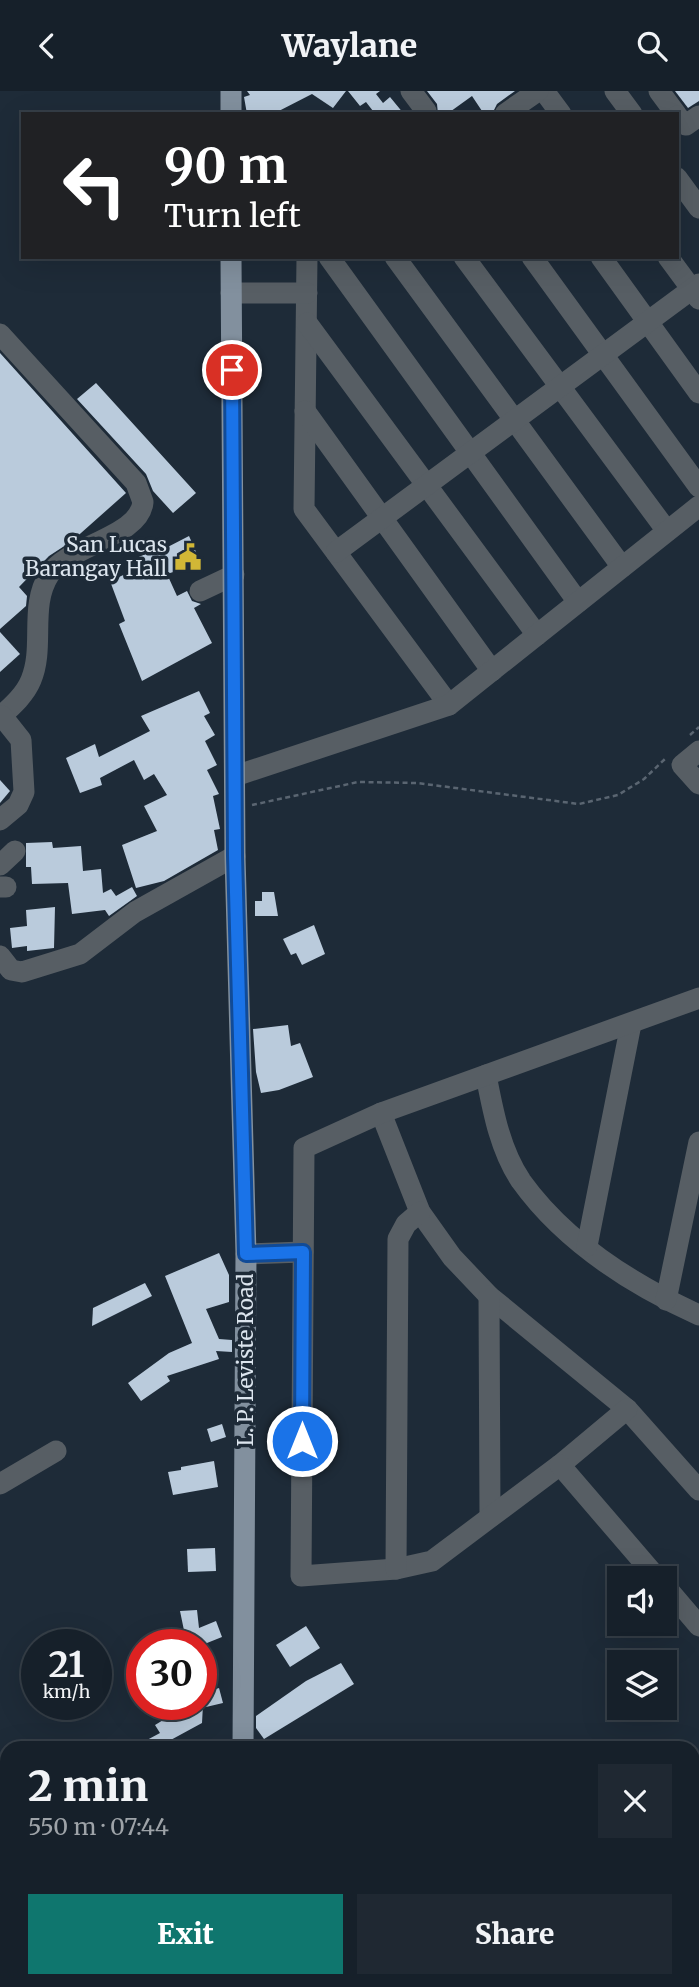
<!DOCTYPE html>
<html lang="en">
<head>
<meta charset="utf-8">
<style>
  body { margin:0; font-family:Merriweather,serif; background:#1f2832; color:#f1f3f6; height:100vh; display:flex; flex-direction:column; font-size:26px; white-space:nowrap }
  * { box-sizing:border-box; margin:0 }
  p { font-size:23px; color:#9ea3a8 }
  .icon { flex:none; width:38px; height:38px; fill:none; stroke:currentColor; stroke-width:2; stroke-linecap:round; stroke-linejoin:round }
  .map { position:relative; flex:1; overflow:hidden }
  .details { position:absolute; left:0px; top:1650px; width:700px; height:247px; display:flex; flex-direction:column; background:#16202a; border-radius:21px 21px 0 0; box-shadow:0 7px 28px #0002,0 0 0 2px #353e47 }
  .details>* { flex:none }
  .banner { position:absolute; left:21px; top:21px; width:658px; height:147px; border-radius:0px; box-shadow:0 7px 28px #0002,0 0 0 2px #353e47; background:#202124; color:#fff; overflow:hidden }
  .buttons { position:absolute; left:607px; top:1475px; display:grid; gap:14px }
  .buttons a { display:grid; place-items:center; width:70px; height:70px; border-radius:0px; background:#16202a; box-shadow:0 7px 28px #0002,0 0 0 2px #353e47; font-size:35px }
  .speed { position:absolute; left:21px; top:1538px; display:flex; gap:14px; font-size:35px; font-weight:700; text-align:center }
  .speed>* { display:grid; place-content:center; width:91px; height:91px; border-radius:50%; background:#16202a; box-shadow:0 7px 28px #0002,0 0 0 2px #353e47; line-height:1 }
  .speed small { font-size:18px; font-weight:400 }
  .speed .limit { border:10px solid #d22; background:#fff; color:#111 }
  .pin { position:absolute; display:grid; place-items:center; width:60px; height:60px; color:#fff; margin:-30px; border:4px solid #fff; border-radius:50%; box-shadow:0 2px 7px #0007 }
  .me { position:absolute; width:77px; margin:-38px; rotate:0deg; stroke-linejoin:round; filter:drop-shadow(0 0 5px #0008) }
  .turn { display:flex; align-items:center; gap:24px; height:147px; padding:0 28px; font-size:32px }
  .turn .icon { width:91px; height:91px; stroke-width:2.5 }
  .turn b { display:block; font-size:49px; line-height:60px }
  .round { display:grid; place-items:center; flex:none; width:74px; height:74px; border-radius:0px; background:#1f2832 }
  .summary { display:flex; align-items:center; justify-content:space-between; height:119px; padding:0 28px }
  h1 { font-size:42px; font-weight:800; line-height:52px }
  .primary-button { display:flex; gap:14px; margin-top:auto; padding:14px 28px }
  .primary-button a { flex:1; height:80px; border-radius:0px; background:#0f766e; color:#fff; font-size:28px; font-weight:800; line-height:80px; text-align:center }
  .primary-button a+a { background:#1f2832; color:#f1f3f6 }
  header { display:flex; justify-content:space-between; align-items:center; height:91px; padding:0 28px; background:#16202a; font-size:32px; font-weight:800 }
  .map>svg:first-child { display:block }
  .building { fill:#bacbdc }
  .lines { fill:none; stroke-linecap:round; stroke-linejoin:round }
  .path { stroke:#5a6571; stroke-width:2.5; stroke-dasharray:5 3.5; stroke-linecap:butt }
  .minor { stroke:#575e64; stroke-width:21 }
  .major { stroke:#82909e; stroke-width:21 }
  .route-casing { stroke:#114b97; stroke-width:18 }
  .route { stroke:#1a73e8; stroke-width:12 }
  .labels { text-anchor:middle; stroke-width:7; stroke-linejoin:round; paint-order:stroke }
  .poi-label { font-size:21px; fill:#dce5ee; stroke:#1e2b38; text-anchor:end }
  .street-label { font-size:21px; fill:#dce5ee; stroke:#1e2b38 }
</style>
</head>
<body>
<header><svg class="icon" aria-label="back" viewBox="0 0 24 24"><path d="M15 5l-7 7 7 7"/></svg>Waylane<svg class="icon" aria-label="search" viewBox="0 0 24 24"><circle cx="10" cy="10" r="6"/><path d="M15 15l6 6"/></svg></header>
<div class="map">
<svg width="699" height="1896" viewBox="0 0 699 1896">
  <rect width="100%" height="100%" fill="#1e2b38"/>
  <!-- building -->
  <g class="building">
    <polygon points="247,0 346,0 333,17 312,3 273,23 247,23 244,6 250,4"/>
    <polygon points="348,0 380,0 376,3 383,12 390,6 404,23 370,23 373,20 366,11 360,15"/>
    <polygon points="427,0 515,0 497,13 492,23 484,23 472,5 447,23 438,23 437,13"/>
    <polygon points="675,0 699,0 699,10 688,17"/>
    <polygon points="0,262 126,402 72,450 49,465 19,496 27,505 26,515 0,538"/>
    <polygon points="96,292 196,402 173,422 153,400 146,383 77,308"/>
    <polygon points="189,445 201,472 167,483 177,505 187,500 192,510 201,513 194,517 212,552 142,590 119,533 125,530 110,490 139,477 134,468 157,458 158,461"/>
    <polygon points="0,541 20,563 0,581"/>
    <polygon points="199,600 210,622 204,625 215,644 205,650 217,674 207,679 219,703 213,705 220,738 214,739 218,759 164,790 136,797 122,754 157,740 144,715 167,704 154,683 144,689 134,669 100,687 102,694 80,702 66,667 95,653 99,666 150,640 141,625"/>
    <polygon points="0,689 10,700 0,712"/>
    <polygon points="52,751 53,757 81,755 83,780 101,778 103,802 111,798 116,805 132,796 137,805 109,825 105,819 72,823 68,792 32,793 31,776 26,776 26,752"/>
    <polygon points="262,801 274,801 278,825 255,825 255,810 262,810"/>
    <polygon points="55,816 54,857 27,860 27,855 12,857 10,837 27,835 26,819"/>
    <polygon points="314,834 325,863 302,874 296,862 291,864 283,848"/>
    <polygon points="288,934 291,955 300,952 313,986 279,999 261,1002 256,981 253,938"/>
    <polygon points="219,1162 229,1184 229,1211 206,1218 219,1248 232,1249 232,1261 216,1260 219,1268 167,1285 170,1290 141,1310 128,1292 169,1262 192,1252 165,1185"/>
    <polygon points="145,1192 152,1205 92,1235 93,1217"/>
    <polygon points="222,1333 226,1346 211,1351 207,1338"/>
    <polygon points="214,1370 218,1396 173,1404 168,1381 181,1379 181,1376"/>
    <polygon points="215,1457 216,1480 188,1481 187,1458"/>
    <polygon points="197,1519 199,1537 216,1530 222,1546 202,1554 187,1554 180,1520"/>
    <polygon points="306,1535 320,1557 290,1576 276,1554"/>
    <polygon points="341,1572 354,1593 264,1648 256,1637 256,1625 306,1590"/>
    <polygon points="219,1597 223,1612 206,1616 203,1602"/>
    <polygon points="188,1614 203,1614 202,1632 156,1657 132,1657 160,1642 155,1634"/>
  </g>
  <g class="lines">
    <!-- path -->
    <g class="path">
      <polyline points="690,644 699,636"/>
      <polyline points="252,714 358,691 417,692 579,713 618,704 644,688 665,668"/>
    </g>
    <!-- minor -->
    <g class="minor">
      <polyline points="411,0 426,20"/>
      <polyline points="544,0 561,23"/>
      <polyline points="615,0 632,23"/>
      <polyline points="659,0 676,23"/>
      <polyline points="505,23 538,0"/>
      <polyline points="677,25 686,34 699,25"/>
      <polyline points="677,87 699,117"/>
      <polyline points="307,166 304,418 449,614"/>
      <polyline points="329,166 578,511"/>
      <polyline points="395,166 622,476"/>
      <polyline points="464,166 667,440"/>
      <polyline points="532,166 699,396"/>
      <polyline points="601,166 699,302"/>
      <polyline points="668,166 699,208"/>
      <polyline points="231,202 307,202"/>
      <polyline points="307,232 537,544"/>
      <path d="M0,243L136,392L143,411C140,446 68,454 49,484C29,515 45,556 31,589C25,604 11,616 0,626"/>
      <polyline points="305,320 492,580"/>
      <polyline points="336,461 699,193"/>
      <polyline points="200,500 234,484"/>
      <polyline points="699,660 682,674 699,693"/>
      <polyline points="235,685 449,614 699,415"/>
      <polyline points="0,729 18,714 24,701 21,649 2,625"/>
      <polyline points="0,774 15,760"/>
      <polyline points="0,796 6,796"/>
      <polyline points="0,865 11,879 22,881 80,863 135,821 235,765"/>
      <path d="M486,984C493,1020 500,1059 521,1090C564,1150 633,1194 699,1224"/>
      <polyline points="381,1022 420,1121 452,1166 489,1205 627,1318 699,1399"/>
      <polyline points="587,1155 631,933"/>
      <polyline points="246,1163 303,1161"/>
      <polyline points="489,1205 490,1426"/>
      <polyline points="666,1209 699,1051"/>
      <polyline points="627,1318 560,1374 432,1470 396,1478 301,1485 304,1057 381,1022 699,907"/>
      <polyline points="560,1374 658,1488"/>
      <polyline points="0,1393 56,1360"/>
      <polyline points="396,1478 398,1148 406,1133 420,1121"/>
      <polyline points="665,1495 699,1535"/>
      <polyline points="693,1710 699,1705"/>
      <polyline points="274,1896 283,1890"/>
      <polyline points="451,1896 459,1890"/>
    </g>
    <!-- major -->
    <g class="major">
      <polyline points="231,0 231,23"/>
      <polyline points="231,166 235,765 246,1163 243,1657"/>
      <polyline points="241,1896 241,1890"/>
    </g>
  </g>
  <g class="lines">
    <defs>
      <polyline id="route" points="232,279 235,765 246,1163 303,1161 302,1350"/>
    </defs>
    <!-- route casing -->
    <use href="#route" class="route-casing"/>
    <!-- route -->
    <use href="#route" class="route"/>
  </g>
  <!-- icons -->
  <defs>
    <symbol id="civic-bare" viewBox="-9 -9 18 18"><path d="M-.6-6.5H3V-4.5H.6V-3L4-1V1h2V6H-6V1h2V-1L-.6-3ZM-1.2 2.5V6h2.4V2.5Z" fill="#d1b736" stroke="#1e2b38" stroke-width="2.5" paint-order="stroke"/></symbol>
  </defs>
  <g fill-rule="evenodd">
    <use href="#civic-bare" x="169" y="447" width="38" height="38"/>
  </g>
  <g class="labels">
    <!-- poi labels -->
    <g class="poi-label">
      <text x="167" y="461">San Lucas<tspan x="167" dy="24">Barangay Hall</tspan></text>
    </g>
    <!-- street labels -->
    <g class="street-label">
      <text transform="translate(246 1269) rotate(-90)" y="7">L. P. Leviste Road</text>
    </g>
  </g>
</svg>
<div class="buttons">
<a><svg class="icon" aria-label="sound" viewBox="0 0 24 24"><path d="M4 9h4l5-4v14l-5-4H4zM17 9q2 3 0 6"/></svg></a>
<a><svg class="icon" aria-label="layers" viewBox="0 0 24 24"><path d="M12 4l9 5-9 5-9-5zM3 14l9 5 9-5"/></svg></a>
</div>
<div class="speed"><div>21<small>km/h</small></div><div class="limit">30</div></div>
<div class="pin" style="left:232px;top:279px;background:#d93025"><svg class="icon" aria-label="arrive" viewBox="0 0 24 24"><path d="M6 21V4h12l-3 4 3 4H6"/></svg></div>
<svg class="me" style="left:302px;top:1350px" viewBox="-20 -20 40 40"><circle r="17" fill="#1a73e8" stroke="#fff" stroke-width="3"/><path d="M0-11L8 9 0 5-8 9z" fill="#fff"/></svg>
<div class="banner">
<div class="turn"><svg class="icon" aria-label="left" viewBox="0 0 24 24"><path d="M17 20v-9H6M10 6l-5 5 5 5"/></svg><div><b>90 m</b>Turn left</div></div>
</div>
<section class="details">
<div class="summary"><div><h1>2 min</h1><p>550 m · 07:44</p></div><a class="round"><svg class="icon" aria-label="close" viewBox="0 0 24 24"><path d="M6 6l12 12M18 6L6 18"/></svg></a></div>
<div class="primary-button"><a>Exit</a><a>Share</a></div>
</section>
</div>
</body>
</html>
